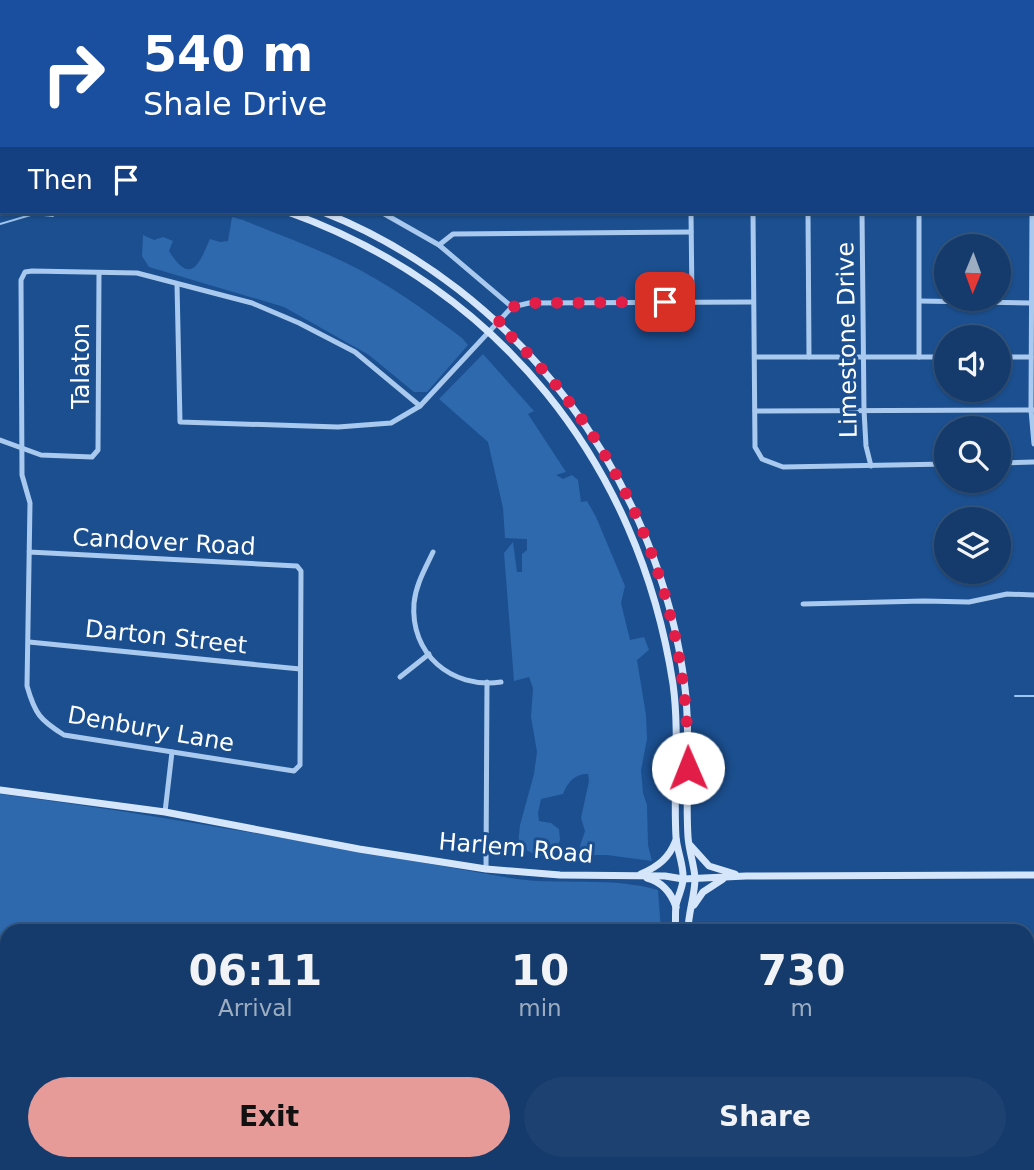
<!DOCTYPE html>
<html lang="en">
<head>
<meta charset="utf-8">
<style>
  body { margin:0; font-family:"DejaVu Sans",sans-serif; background:#1d4271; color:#f1f3f6; height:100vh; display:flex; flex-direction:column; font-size:26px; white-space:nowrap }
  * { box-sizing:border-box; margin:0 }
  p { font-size:23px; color:#9dadc1 }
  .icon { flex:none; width:38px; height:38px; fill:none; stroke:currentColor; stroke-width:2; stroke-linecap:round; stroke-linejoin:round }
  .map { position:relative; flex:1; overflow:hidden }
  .panel { position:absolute; left:0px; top:924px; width:1034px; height:247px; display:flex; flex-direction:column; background:#143b6b; border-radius:21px 21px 0 0; box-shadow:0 2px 5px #0004,0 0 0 2px #33557e }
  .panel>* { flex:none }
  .hud { position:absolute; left:0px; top:0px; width:1034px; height:214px; box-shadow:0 2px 5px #0004,0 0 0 2px #33557e; background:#1a4fa0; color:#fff; overflow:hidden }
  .needle { width:46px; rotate:181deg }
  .fabs { position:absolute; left:934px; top:234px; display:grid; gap:14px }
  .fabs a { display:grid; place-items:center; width:77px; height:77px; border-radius:50%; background:#143b6b; box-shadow:0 2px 5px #0004,0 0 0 2px #33557e; font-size:35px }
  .pin { position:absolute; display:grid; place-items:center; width:60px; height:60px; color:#fff; margin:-30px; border-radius:14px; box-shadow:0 4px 10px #0006 }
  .me { position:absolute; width:77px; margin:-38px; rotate:359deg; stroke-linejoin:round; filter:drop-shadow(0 0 5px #0008) }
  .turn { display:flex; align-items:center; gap:24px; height:147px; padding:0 28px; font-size:32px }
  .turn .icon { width:91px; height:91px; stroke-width:2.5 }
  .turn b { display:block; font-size:49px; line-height:60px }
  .then { display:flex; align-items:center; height:66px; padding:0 28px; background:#0003; gap:14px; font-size:26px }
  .eta { display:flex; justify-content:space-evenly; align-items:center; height:119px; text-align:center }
  .eta b { font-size:42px; font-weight:700; line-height:49px }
  .cta { display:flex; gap:14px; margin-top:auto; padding:14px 28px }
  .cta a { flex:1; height:80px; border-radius:42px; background:#e69b98; color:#111; font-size:28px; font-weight:700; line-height:80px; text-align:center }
  .cta a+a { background:#1d4271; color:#f1f3f6 }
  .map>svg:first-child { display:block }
  .green { fill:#2e69ad }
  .water { fill:#3c6290; stroke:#9cc4f0; stroke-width:2 }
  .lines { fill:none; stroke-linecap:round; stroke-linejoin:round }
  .stream { stroke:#9cc4f0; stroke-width:2 }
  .minor { stroke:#a9c9ee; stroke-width:5 }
  .secondary { stroke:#d6e6fa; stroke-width:7 }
  .route { stroke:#e11d48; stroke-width:12; stroke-dasharray:0 21.6 }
  .labels { text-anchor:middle; stroke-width:6; stroke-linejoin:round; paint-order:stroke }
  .street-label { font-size:24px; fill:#fff; stroke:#1b4f8f }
</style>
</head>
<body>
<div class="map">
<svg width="1034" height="1170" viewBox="0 0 1034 1170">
  <rect width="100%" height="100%" fill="#1b4f8f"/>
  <!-- green -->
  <g class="green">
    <path d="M232,217L243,220C277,234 311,246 344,262C386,282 425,310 462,338L468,345L427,392H414L369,355L284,307L149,267L142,256L143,235L154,240L163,237L173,241L169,251C192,288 200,261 210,239L220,242L228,241Z"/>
    <path d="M483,354L534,411L528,414L566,472L556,475L563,479L572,475L578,480L581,502L587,501L596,517L625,586L621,603L630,640L644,637L649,650L637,660L646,715L647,739L641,770L643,793L647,805L648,845L652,861L607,855H577L585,831L581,818L589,781L588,774C574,774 568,782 563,794L541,799L538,813L539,821L551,823L559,829L560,840L554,854L537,856L518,845L520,825L534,774L537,752L531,717L533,688L529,677L514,681L504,553L513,542L517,572H522V554L527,550V539L505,538L503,508L488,442L439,399Z"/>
    <path d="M0,794C171,816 341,849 510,878C559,886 610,876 658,890L661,931H7V1164H665V1170H0Z"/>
  </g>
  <!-- water -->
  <polygon class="water" points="39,0 591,0 592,2 39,2"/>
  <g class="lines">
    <!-- stream -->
    <g class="stream">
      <polyline points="1032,5 1034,5"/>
      <polyline points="0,224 34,214 53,216"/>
      <polyline points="1015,696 1034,696"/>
    </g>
    <!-- minor -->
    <g class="minor">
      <polyline points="1032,166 1034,166"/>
      <polyline points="381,212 439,245 512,307"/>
      <polyline points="691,212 692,302"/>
      <polyline points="753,212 755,447 762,459 783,467 947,464"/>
      <polyline points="808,212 809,357"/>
      <polyline points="862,212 864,410 866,446 871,466"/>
      <polyline points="919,212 919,357"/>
      <polyline points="1032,212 1031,410 1034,444"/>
      <polyline points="439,245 453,234 691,232"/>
      <polyline points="177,284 180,422 338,427 391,423 420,406 512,307 529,303 753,302"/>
      <polyline points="920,301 1032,303"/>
      <polyline points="755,357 947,357"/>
      <polyline points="999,357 1031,357"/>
      <polyline points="755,411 1034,410"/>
      <polyline points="0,440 41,455 92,457 98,450 99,273"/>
      <polyline points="999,463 1034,462"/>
      <path d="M29,552L297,566L301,571L300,765L294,771L64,735C40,720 35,714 27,686L30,503L22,475L21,280L25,272L32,271L137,273L252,303L299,323L355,352L420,406"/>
      <path d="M433,552C425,569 416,584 414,603C410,654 451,689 501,682"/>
      <polyline points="803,604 924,601 969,602 1007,594 1034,595"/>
      <polyline points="29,642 300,669"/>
      <polyline points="400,677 429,654"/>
      <polyline points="165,812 172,752"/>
      <polyline points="486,869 487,682"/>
    </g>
    <!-- secondary -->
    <g class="secondary">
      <polyline points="0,153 2,155"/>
      <polyline points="0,168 2,168"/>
      <polyline points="0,179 2,179"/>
      <path d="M288,212C498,287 639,463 673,684C680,735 673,786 676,837C677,851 684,865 683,879C683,887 678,896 676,905C675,913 676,922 675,931"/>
      <path d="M323,212C518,289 660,480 685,688C691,737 685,787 688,837C689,851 694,864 695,878C695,896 688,913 688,931"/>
      <polyline points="0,790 165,812 359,849 486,869 560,875 665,876 683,879 746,876 1034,875"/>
      <polyline points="691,846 709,866 735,874"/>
      <path d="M641,874C659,866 669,858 676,840"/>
      <path d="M647,878C662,882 671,892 676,907"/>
      <polyline points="694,905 703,892 723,879"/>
      <polyline points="674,1164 674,1170"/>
      <polyline points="688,1170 688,1164"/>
    </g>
  </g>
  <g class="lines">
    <!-- route -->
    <path class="route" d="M665,302L529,303L512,307L498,323C520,346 544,369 563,394C647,501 689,633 688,768"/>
  </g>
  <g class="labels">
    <!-- street labels -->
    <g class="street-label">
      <text transform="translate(847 340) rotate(-91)" y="8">Limestone Drive</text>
      <text transform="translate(81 366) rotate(-90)" y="8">Talaton</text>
      <text transform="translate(164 542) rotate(3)" y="8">Candover Road</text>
      <text transform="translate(166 637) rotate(6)" y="8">Darton Street</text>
      <text transform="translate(151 729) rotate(10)" y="8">Denbury Lane</text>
      <text transform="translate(516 848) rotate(5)" y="8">Harlem Road</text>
    </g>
  </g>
</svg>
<div class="fabs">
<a><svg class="needle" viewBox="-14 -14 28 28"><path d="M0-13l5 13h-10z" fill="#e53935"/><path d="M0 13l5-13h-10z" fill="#9dadc1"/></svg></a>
<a><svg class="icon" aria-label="sound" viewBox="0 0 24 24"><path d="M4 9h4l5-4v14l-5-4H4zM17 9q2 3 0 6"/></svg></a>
<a><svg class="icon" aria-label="search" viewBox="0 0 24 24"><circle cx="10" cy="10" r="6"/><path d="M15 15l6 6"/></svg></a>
<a><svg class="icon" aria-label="layers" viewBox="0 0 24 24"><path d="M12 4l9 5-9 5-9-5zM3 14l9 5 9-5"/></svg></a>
</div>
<div class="pin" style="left:665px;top:302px;background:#d93025"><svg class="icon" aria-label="arrive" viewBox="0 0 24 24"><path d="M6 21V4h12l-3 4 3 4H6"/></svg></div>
<svg class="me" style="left:688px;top:768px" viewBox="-20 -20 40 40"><circle r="19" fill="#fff"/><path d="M0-13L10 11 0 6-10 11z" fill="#e11d48"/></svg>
<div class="hud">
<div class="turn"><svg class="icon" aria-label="right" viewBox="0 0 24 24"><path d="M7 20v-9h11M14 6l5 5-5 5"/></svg><div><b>540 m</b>Shale Drive</div></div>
<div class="then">Then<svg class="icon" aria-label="arrive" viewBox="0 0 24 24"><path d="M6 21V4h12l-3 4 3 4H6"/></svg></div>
</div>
<section class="panel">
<div class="eta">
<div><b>06:11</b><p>Arrival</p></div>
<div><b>10</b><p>min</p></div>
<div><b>730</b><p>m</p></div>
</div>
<div class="cta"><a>Exit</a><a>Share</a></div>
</section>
</div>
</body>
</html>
